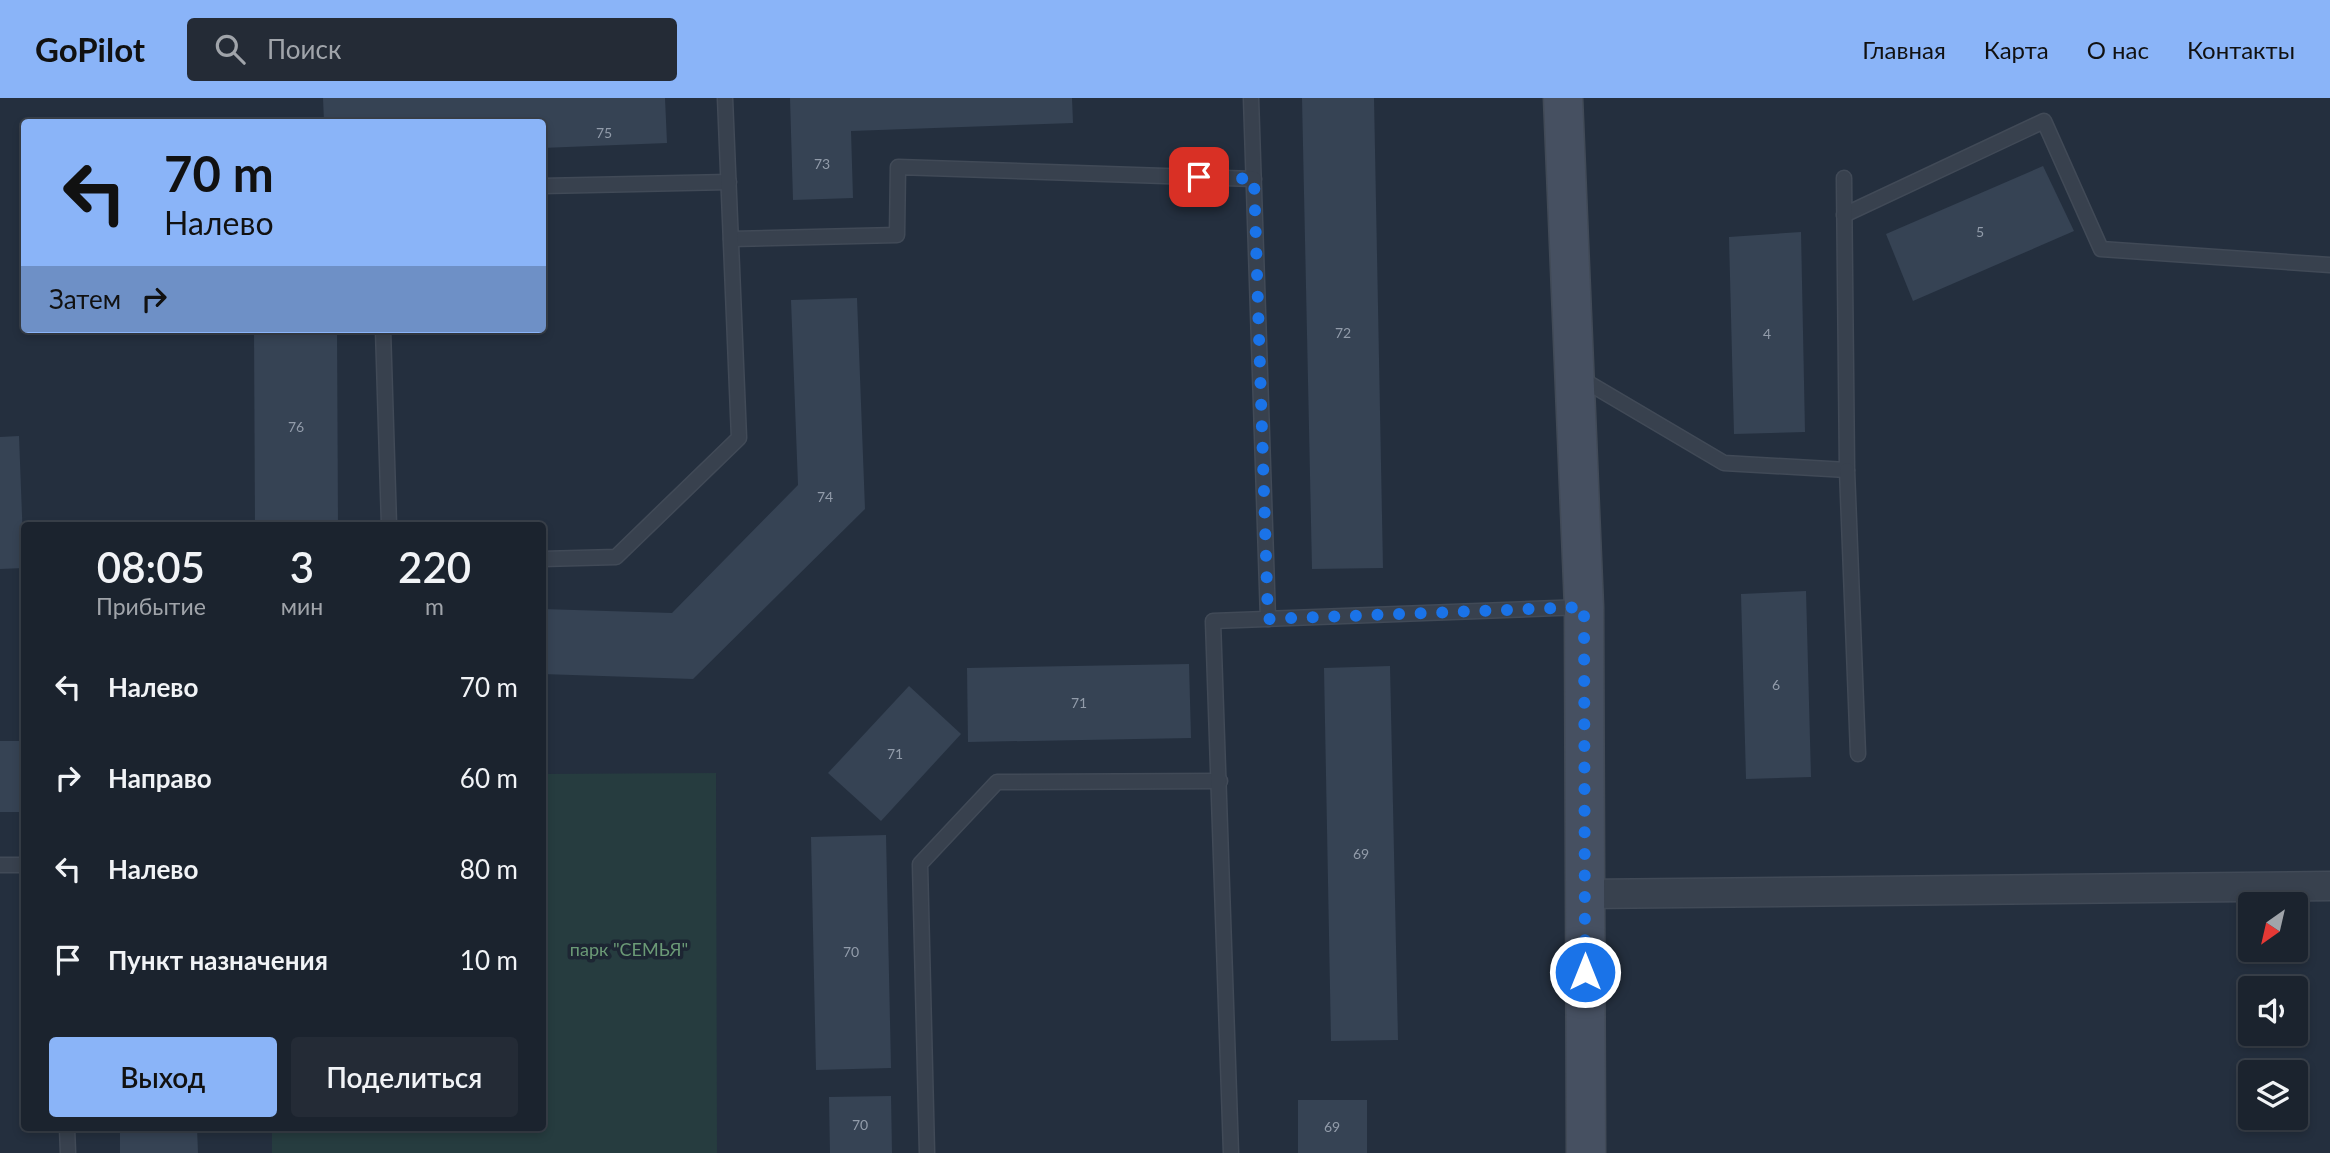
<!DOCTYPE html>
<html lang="ru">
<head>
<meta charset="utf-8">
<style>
  body { margin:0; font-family:Lato,sans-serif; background:#242b36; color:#f1f3f6; height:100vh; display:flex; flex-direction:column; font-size:26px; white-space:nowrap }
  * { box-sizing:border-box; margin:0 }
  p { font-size:23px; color:#a0a4aa }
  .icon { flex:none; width:38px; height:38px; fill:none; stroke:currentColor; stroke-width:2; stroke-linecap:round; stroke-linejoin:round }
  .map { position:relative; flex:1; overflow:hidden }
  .sheet { position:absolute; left:21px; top:424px; width:525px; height:609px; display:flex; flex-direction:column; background:#1b232e; border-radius:7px; box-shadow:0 4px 10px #0003,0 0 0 2px #39404a }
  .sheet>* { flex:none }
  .guide { position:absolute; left:21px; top:21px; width:525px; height:214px; border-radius:7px; box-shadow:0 4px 10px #0003,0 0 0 2px #39404a; background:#8ab4f8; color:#111; overflow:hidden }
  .needle { width:46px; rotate:214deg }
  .tools { position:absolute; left:2238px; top:794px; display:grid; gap:14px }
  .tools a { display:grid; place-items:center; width:70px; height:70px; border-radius:7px; background:#1b232e; box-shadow:0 4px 10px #0003,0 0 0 2px #39404a; font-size:35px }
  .pin { position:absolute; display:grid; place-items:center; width:60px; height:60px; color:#fff; margin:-30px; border-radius:14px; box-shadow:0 4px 10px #0006 }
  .me { position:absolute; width:77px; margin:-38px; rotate:0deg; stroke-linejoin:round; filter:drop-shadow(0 0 5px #0008) }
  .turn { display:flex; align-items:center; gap:24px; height:147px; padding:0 28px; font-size:32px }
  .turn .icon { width:91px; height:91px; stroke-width:2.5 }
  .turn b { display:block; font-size:49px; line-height:60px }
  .then { display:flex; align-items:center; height:66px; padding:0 28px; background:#0003; gap:14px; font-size:26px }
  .eta { display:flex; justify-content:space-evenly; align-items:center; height:119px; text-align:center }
  .eta b { font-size:42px; font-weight:600; line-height:49px }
  .primary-button { display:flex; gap:14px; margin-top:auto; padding:14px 28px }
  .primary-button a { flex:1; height:80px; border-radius:7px; background:#8ab4f8; color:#111; font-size:28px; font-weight:600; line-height:80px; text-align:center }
  .primary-button a+a { background:#242b36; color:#f1f3f6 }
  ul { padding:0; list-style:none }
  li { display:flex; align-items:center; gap:21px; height:91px; padding:0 28px }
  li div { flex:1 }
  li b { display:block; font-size:26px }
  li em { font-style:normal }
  header { display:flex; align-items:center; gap:42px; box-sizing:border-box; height:98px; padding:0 35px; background:#8ab4f8; color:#111 }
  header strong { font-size:33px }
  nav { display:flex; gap:38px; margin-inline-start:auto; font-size:24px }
  .search { width:490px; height:63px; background:#242b36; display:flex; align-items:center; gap:18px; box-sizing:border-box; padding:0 24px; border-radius:7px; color:#a0a4aa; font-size:26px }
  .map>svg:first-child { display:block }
  .green { fill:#263c3f }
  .building { fill:#364354 }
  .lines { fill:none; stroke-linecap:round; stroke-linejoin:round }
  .lane-casing { stroke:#414a57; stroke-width:17 }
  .street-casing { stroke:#414a57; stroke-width:31 }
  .secondary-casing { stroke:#414a57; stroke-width:41 }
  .lane { stroke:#38414e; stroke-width:14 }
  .street { stroke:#38414e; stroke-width:28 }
  .secondary { stroke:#465061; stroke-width:38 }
  .route { stroke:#1a73e8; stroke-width:12; stroke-dasharray:0 21.6 }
  .labels { text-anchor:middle; stroke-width:7; stroke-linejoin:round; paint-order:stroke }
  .number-label { font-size:14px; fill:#929caa }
  .park-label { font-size:18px; fill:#6b9a76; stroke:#1d2633 }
</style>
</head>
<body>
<header>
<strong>GoPilot</strong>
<div class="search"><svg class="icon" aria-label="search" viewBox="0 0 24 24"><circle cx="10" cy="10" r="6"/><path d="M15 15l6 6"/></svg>Поиск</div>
<nav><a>Главная</a><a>Карта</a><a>О нас</a><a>Контакты</a></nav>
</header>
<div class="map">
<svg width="2330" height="1055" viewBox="0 0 2330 1055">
  <rect width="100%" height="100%" fill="#242f3e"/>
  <!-- green -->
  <polygon class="green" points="716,675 717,1055 272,1055 272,1029 542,1029 543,676"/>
  <!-- building -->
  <g class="building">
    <polygon points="323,0 665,0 667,45 542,50 542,24 324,24"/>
    <polygon points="790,0 1072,0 1073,25 851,33 853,100 793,102"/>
    <polygon points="1302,0 1374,0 1383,470 1312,471"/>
    <polygon points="2043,68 2074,133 1913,203 1886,136"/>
    <polygon points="1801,134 1805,334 1734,336 1729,139"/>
    <polygon points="857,200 865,411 693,581 542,576 542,511 672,515 798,387 791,202"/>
    <polygon points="254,231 337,231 338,427 255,427"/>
    <polygon points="19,338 24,470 0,471 0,339"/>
    <polygon points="1806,493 1811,679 1746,681 1741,496"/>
    <polygon points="1189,566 1191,640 968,644 967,570"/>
    <polygon points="1390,568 1398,942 1331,943 1324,570"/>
    <polygon points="909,588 961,636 881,723 828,675"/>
    <rect x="0" y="643" width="24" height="71"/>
    <polygon points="886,737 891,970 816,972 811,739"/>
    <polygon points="891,998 892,1055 830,1055 829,999"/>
    <rect x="1298" y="1002" width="69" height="53"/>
    <polygon points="120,1029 197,1029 198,1055 120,1055"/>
  </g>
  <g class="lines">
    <defs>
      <g id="lane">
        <polyline points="1251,0 1268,521"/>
        <polyline points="542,88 729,84"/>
        <polyline points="1844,117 2044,23 2101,151 2330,167"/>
        <polyline points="731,141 897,137 898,69 1254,81"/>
        <polyline points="383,231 389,427"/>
        <polyline points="1580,280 1724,365 1847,372 1844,80"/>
        <polyline points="1847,372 1858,656"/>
        <polyline points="542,461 616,459 739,340 725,0"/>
        <polyline points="0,767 24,767"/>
        <polyline points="67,1029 68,1055"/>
        <polyline points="927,1055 920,766 997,684 1220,683"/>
        <polyline points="1231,1055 1213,523 1583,509"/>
      </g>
      <polyline id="street" points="1585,796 2330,788"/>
      <polyline id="secondary" points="1563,0 1584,509 1586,1055"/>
    </defs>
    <!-- lane casing -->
    <use href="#lane" class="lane-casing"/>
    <!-- street casing -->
    <use href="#street" class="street-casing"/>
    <!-- secondary casing -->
    <use href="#secondary" class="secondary-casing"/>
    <!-- lane -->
    <use href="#lane" class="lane"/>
    <!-- street -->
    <use href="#street" class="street"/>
    <!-- secondary -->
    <use href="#secondary" class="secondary"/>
  </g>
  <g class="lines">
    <!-- route -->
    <polyline class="route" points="1199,79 1254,81 1268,521 1584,509 1585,874"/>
  </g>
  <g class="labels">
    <!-- number labels -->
    <g class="number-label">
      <text x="604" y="40">75</text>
      <text x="822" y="71">73</text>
      <text x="1980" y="139">5</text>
      <text x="1343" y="240">72</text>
      <text x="1767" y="241">4</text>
      <text x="296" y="334">76</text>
      <text x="825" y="404">74</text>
      <text x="1776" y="592">6</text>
      <text x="1079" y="610">71</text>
      <text x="895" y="661">71</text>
      <text x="1361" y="761">69</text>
      <text x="851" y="859">70</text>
      <text x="860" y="1032">70</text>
      <text x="1332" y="1034">69</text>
    </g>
    <!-- park labels -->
    <g class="park-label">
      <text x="629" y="858">парк "СЕМЬЯ"</text>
    </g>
  </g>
</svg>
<div class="tools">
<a><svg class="needle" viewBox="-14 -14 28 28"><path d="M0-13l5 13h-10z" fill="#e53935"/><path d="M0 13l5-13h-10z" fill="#a0a4aa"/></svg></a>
<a><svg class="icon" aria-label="sound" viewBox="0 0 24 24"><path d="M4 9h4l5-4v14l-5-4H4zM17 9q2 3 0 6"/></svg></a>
<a><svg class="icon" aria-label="layers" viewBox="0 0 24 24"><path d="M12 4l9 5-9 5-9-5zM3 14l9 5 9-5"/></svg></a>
</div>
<div class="pin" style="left:1199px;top:79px;background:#d93025"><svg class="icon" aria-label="arrive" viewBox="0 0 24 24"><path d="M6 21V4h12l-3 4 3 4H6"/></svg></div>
<svg class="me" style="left:1585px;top:874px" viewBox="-20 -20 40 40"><circle r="17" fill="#1a73e8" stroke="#fff" stroke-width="3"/><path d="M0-11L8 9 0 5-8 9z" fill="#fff"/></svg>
<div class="guide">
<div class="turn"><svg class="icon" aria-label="left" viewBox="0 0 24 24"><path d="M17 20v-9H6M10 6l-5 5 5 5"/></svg><div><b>70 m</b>Налево</div></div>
<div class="then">Затем<svg class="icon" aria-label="right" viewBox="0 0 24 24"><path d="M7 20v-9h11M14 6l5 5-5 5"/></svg></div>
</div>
<section class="sheet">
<div class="eta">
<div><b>08:05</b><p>Прибытие</p></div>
<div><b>3</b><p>мин</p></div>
<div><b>220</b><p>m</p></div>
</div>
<ul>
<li><svg class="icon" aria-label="left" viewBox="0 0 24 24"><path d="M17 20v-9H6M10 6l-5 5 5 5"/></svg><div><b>Налево</b></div><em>70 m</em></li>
<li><svg class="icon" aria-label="right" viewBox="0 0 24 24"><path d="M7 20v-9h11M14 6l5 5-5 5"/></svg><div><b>Направо</b></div><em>60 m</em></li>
<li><svg class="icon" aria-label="left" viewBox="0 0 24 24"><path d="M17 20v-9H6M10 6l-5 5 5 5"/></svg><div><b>Налево</b></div><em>80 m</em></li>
<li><svg class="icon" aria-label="arrive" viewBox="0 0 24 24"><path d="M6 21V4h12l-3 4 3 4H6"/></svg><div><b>Пункт назначения</b></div><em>10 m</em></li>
</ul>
<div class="primary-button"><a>Выход</a><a>Поделиться</a></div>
</section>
</div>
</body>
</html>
